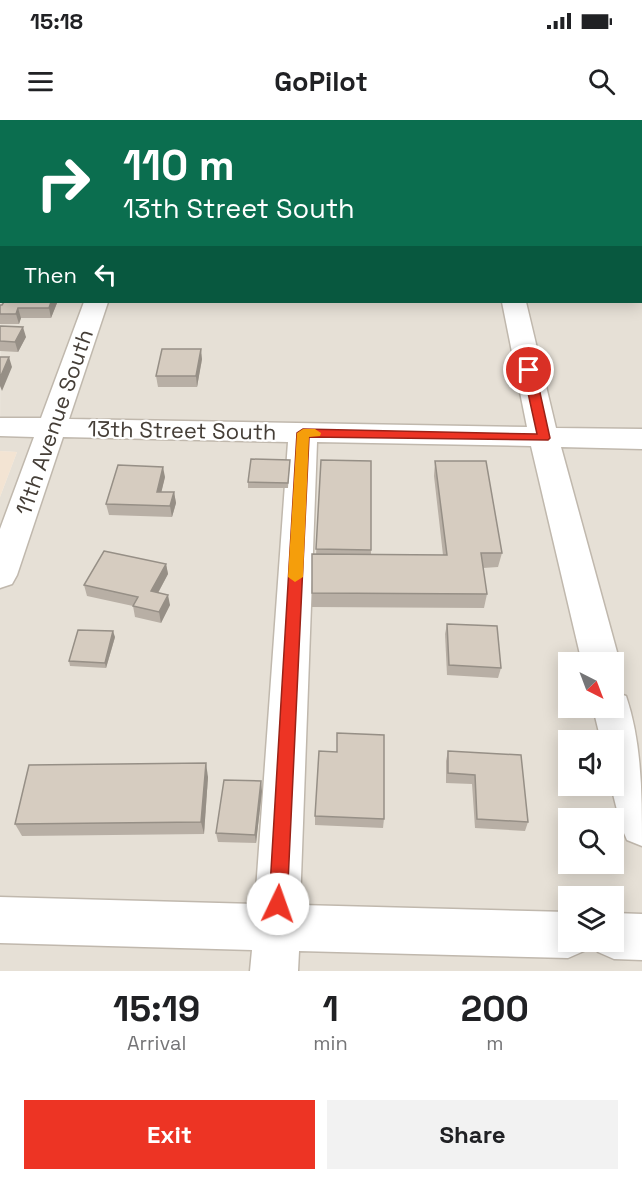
<!DOCTYPE html>
<html lang="en">
<head>
<meta charset="utf-8">
<style>
  body { margin:0; font-family:"Space Grotesk",sans-serif; background:#f2f2f2; color:#202124; height:100vh; display:flex; flex-direction:column; font-size:22px; white-space:nowrap }
  * { box-sizing:border-box; margin:0 }
  p { font-size:20px; color:#757577 }
  .icon { flex:none; width:33px; height:33px; fill:none; stroke:currentColor; stroke-width:2; stroke-linecap:round; stroke-linejoin:round }
  .map { position:relative; height:851px; overflow:hidden }
  .sheet { display:flex; flex-direction:column; background:#fff; flex:1 }
  .sheet>* { flex:none }
  .top-card { position:absolute; left:0px; top:0px; width:642px; height:183px; box-shadow:0 3px 15px #0003; background:#0b6e4f; color:#fff; overflow:hidden }
  .needle { width:39px; rotate:138deg }
  .buttons { position:absolute; left:558px; top:532px; display:grid; gap:12px }
  .buttons a { display:grid; place-items:center; width:66px; height:66px; border-radius:0px; background:#fff; box-shadow:0 3px 15px #0003; font-size:30px }
  .pin { position:absolute; display:grid; place-items:center; width:51px; height:51px; color:#fff; margin:-26px; border:3px solid #fff; border-radius:50%; box-shadow:0 2px 6px #0007 }
  .me { position:absolute; width:66px; margin:-33px; rotate:3deg; stroke-linejoin:round; filter:drop-shadow(0 0 4px #0008) }
  .turn { display:flex; align-items:center; gap:21px; height:126px; padding:0 24px; font-size:27px }
  .turn .icon { width:78px; height:78px; stroke-width:2.5 }
  .turn b { display:block; font-size:42px; line-height:51px }
  .then { display:flex; align-items:center; height:57px; padding:0 24px; background:#0003; gap:12px; font-size:22px }
  .eta { display:flex; justify-content:space-evenly; align-items:center; height:102px; text-align:center }
  .eta b { font-size:36px; font-weight:600; line-height:42px }
  .button { display:flex; gap:12px; margin-top:auto; padding:12px 24px }
  .button a { flex:1; height:69px; border-radius:0px; background:#ed3424; color:#fff; font-size:24px; font-weight:600; line-height:69px; text-align:center }
  .button a+a { background:#f2f2f2; color:#202124 }
  .status { display:flex; justify-content:space-between; align-items:center; height:42px; padding:0 30px; background:#fff; direction:ltr }
  .status svg { height:16px; fill:currentColor }
  header { display:flex; justify-content:space-between; align-items:center; height:78px; padding:0 24px; background:#fff; font-size:27px; font-weight:600 }
  .map>svg:first-child { display:block }
  .residential { fill:#e6e0d6; fill-rule:evenodd }
  .commercial { fill:#f3e4d3 }
  .lines { fill:none; stroke-linecap:round; stroke-linejoin:round }
  .minor-casing { stroke:#c0b8ad; stroke-width:3 }
  .minor { fill:#fff; fill-rule:evenodd }
  .wall { fill:#b8afa5 }
  .shaded-wall { fill:#968f86 }
  .building { fill:#d6ccc0; stroke:#968f86; stroke-width:1.5 }
  .route { fill:#ed3424; stroke:#9a2217; stroke-width:1.5 }
  .slow { fill:#f59e0b }
  .labels { text-anchor:middle; stroke-width:4.5; stroke-linejoin:round; paint-order:stroke }
  .street-label { font-size:22px; fill:#453e37; stroke:#fff }
</style>
</head>
<body>
<div class="status"><b>15:18</b><svg viewBox="0 0 49 12"><path d="M0 12V9h3v3zM5 12V6h3v6zM10 12V3h3v9zM15 12V0h3v12zM26 1h20v11H26zM47 4h2v5h-2z"/></svg></div>
<header><svg class="icon" aria-label="menu" viewBox="0 0 24 24"><path d="M4 6h16M4 12h16M4 18h16"/></svg>GoPilot<svg class="icon" aria-label="search" viewBox="0 0 24 24"><circle cx="10" cy="10" r="6"/><path d="M15 15l6 6"/></svg></header>
<div class="map">
<svg width="642" height="851" viewBox="0 0 642 851">
  <rect width="100%" height="100%" fill="#f3eee7"/>
  <!-- residential -->
  <path class="residential" d="M17,0H642V851H0V377L17,332L0,331L1,27L2,182H640V2ZM568,543H614V588H568ZM568,621H614V666H568ZM568,699H614V744H568ZM568,777H614V822H568Z"/>
  <!-- commercial -->
  <polygon class="commercial" points="0,331 17,332 0,377"/>
  <g class="lines">
    <defs>
      <g id="minor">
        <rect x="150" y="0" width="18" height="2"/>
        <polygon points="460,0 478,0 479,2 461,2"/>
        <polygon points="0,2 2,2 0,15"/>
        <polygon points="640,66 642,66 640,79"/>
        <rect x="0" y="82" width="2" height="12"/>
        <polygon points="84,182 108,182 69,299 527,307 502,182 526,182 556,308 642,309 642,329 561,327 620,543 614,554 614,543 582,543 531,326 317,322 300,785 568,792 568,822 588,822 584,831 568,838 299,831 298,851 250,851 252,830 0,823 0,777 255,784 288,322 63,317 17,455 12,464 0,468 0,409 34,317 0,316 0,298 41,298"/>
        <path d="M614,572L626,576C642,623 642,676 642,726L627,720L621,706L611,666H614V621H601L593,588H614Z"/>
        <polygon points="614,793 642,794 642,840 614,839 598,832 593,822 614,822"/>
      </g>
    </defs>
    <!-- minor casing -->
    <use href="#minor" class="minor-casing"/>
    <!-- minor -->
    <use href="#minor" class="minor"/>
  </g>
  <!-- wall -->
  <g class="wall">
    <rect x="74" y="0" width="41" height="2"/>
    <polygon points="2,150 2,174 0,174 0,153"/>
    <polygon points="4,182 57,182 57,183 51,198 21,198 19,204 0,204 0,185 2,185"/>
    <polygon points="0,206 26,217 18,232 0,231"/>
    <polygon points="202,239 197,267 158,267 156,256"/>
    <polygon points="290,340 288,368 248,368 248,362"/>
    <polygon points="321,340 371,341 371,435 443,435 434,356 435,341 502,433 498,447 483,448 487,474 484,488 312,487 312,434 316,435"/>
    <polygon points="165,357 161,372 174,372 176,383 172,397 109,395 106,384"/>
    <polygon points="166,444 168,454 158,473 170,485 161,503 135,497 133,486 87,476 84,465"/>
    <polygon points="447,504 501,548 498,558 447,555 445,514"/>
    <polygon points="115,517 106,548 70,546 69,541"/>
    <polygon points="448,631 528,702 525,711 475,708 472,664 446,663 446,641"/>
    <polygon points="208,657 204,714 22,716 15,704"/>
    <polygon points="262,671 256,723 218,722 216,713"/>
    <polygon points="315,696 384,699 383,708 315,705"/>
  </g>
  <!-- shaded-wall -->
  <g class="shaded-wall">
    <polygon points="51,182 57,182 57,183 51,198 49,188"/>
    <polygon points="18,188 21,198 19,204 16,194"/>
    <polygon points="23,207 26,217 18,232 15,222"/>
    <polygon points="201,229 202,239 197,267 196,256"/>
    <polygon points="9,237 12,247 2,271 0,266 0,258"/>
    <polygon points="163,347 165,357 159,382 157,372"/>
    <polygon points="174,372 176,383 172,397 170,386"/>
    <polygon points="166,444 168,454 153,482 151,471"/>
    <polygon points="168,475 170,485 161,503 159,492"/>
    <polygon points="113,511 115,517 106,548 105,543"/>
    <polygon points="206,643 208,657 204,714 201,702"/>
    <polygon points="261,661 262,671 256,723 255,715"/>
  </g>
  <!-- building -->
  <g class="building">
    <polygon points="2,150 2,164 0,164 0,153"/>
    <polygon points="4,182 51,182 49,188 18,188 16,194 0,194 0,185 2,185"/>
    <polygon points="0,206 23,207 15,222 0,221"/>
    <polygon points="162,229 201,229 196,256 156,256"/>
    <polygon points="0,237 9,237 0,258"/>
    <polygon points="251,339 290,340 288,363 248,362"/>
    <polygon points="321,340 371,341 371,430 316,429"/>
    <polygon points="435,341 486,341 502,433 481,433 487,474 312,473 312,434 447,435"/>
    <polygon points="118,345 163,347 157,372 174,372 170,386 106,384"/>
    <polygon points="104,431 166,444 151,471 168,475 159,492 133,486 138,477 84,465"/>
    <polygon points="447,504 497,506 501,548 449,545"/>
    <polygon points="78,510 113,511 105,543 69,541"/>
    <polygon points="337,613 384,615 384,699 315,696 319,631 337,632"/>
    <polygon points="448,631 521,635 528,702 477,699 475,655 448,653"/>
    <polygon points="206,643 201,702 15,704 29,645"/>
    <polygon points="224,660 261,661 255,715 216,713"/>
  </g>
  <!-- route -->
  <polygon class="route" points="529,246 535,250 550,318 548,320 309,317 287,784 285,791 278,794 271,791 269,784 297,313 303,309 537,314 523,250"/>
  <!-- slow -->
  <polygon class="slow" points="303,309 315,309 321,313 320,316 309,317 303,457 295,462 288,457 297,313"/>
  <g class="labels">
    <!-- street labels -->
    <g class="street-label">
      <text transform="translate(54 302) rotate(-71)" y="8">11th Avenue South</text>
      <text transform="translate(182 310) rotate(1)" y="8">13th Street South</text>
    </g>
  </g>
</svg>
<div class="buttons">
<a><svg class="needle" viewBox="-14 -14 28 28"><path d="M0-13l5 13h-10z" fill="#e53935"/><path d="M0 13l5-13h-10z" fill="#757577"/></svg></a>
<a><svg class="icon" aria-label="sound" viewBox="0 0 24 24"><path d="M4 9h4l5-4v14l-5-4H4zM17 9q2 3 0 6"/></svg></a>
<a><svg class="icon" aria-label="search" viewBox="0 0 24 24"><circle cx="10" cy="10" r="6"/><path d="M15 15l6 6"/></svg></a>
<a><svg class="icon" aria-label="layers" viewBox="0 0 24 24"><path d="M12 4l9 5-9 5-9-5zM3 14l9 5 9-5"/></svg></a>
</div>
<div class="pin" style="left:529px;top:250px;background:#d93025"><svg class="icon" aria-label="arrive" viewBox="0 0 24 24"><path d="M6 21V4h12l-3 4 3 4H6"/></svg></div>
<svg class="me" style="left:278px;top:784px" viewBox="-20 -20 40 40"><circle r="19" fill="#fff"/><path d="M0-13L10 11 0 6-10 11z" fill="#ed3424"/></svg>
<div class="top-card">
<div class="turn"><svg class="icon" aria-label="right" viewBox="0 0 24 24"><path d="M7 20v-9h11M14 6l5 5-5 5"/></svg><div><b>110 m</b>13th Street South</div></div>
<div class="then">Then<svg class="icon" aria-label="left" viewBox="0 0 24 24"><path d="M17 20v-9H6M10 6l-5 5 5 5"/></svg></div>
</div>
</div>
<section class="sheet">
<div class="eta">
<div><b>15:19</b><p>Arrival</p></div>
<div><b>1</b><p>min</p></div>
<div><b>200</b><p>m</p></div>
</div>
<div class="button"><a>Exit</a><a>Share</a></div>
</section>
</body>
</html>
